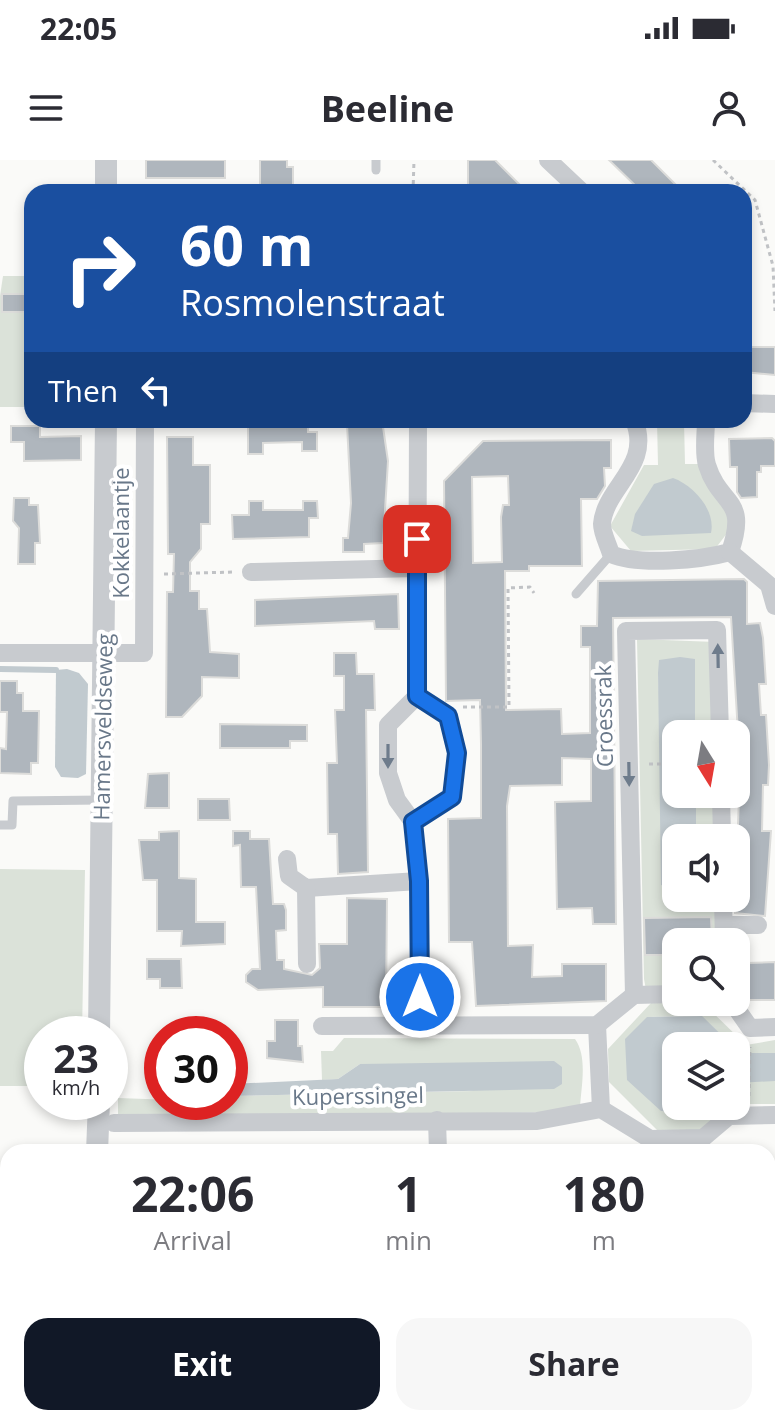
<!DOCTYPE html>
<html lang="en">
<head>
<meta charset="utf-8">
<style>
  body { margin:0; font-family:"Open Sans",sans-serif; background:#f7f7f7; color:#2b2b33; height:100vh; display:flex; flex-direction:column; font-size:30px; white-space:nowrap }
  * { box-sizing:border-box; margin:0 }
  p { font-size:26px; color:#7c7c81 }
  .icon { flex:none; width:44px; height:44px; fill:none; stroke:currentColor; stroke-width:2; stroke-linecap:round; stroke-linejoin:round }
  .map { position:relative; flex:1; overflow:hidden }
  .side { position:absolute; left:0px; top:984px; width:776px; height:282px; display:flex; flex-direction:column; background:#fff; border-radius:24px 24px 0 0; box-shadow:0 4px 12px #0003 }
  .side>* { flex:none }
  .hud { position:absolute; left:24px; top:24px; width:728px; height:244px; border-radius:24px; box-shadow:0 4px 12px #0003; background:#1a4fa0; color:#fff; overflow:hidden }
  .needle { width:52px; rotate:169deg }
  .tools { position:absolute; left:662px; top:560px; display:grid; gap:16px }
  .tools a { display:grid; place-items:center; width:88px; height:88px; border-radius:16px; background:#fff; box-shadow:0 4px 12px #0003; font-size:40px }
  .speed { position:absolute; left:24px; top:856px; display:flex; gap:16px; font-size:40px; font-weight:700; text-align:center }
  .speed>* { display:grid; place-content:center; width:104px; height:104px; border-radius:50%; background:#fff; box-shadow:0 4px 12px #0003; line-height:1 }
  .speed small { font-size:20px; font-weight:400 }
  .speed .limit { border:12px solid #d22; background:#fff; color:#111 }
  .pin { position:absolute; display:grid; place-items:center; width:68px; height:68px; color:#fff; margin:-34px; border-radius:16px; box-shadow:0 4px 12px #0006 }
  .me { position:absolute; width:88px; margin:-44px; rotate:0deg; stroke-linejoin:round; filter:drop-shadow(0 0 6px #0008) }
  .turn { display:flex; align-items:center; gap:28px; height:168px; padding:0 24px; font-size:36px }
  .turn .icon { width:104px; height:104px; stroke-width:2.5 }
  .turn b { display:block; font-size:56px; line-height:68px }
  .then { display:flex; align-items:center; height:76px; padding:0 24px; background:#0003; gap:16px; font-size:30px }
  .eta { display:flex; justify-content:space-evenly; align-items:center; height:136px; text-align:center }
  .eta b { font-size:48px; font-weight:700; line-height:56px }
  .button { display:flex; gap:16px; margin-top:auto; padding:16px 24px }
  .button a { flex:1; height:92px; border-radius:24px; background:#111827; color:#fff; font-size:32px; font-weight:700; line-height:92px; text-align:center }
  .button a+a { background:#f7f7f7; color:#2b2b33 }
  .status { display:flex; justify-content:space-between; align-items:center; height:56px; padding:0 40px; background:#fff; direction:ltr }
  .status svg { height:22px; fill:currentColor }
  header { display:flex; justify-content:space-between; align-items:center; height:104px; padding:0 24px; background:#fff; font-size:36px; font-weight:700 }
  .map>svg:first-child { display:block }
  .green { fill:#dbe2d9 }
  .water { fill:#c1cacf }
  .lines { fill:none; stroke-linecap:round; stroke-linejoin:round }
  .stream { stroke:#c1cacf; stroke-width:6 }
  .building { fill:#afb6bd; stroke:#dcdcda; stroke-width:2; fill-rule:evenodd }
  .path { stroke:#c0c2c5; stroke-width:3; stroke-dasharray:4 4; stroke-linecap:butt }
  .service { stroke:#c8cbcf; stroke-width:9 }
  .minor { stroke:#c8cbcf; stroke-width:18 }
  .tertiary { stroke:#c8cbcf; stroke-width:22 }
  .oneway { fill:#6e7c8c }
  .route-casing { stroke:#114b97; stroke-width:20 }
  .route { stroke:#1a73e8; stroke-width:14 }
  .labels { text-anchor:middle; stroke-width:8; stroke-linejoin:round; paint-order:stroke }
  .street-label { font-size:22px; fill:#697889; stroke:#fff }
</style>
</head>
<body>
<div class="status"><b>22:05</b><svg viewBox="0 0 49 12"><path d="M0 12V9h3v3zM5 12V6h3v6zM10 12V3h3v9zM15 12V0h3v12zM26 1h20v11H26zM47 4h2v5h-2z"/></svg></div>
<header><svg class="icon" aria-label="menu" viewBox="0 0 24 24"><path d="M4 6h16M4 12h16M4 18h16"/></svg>Beeline<svg class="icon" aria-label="person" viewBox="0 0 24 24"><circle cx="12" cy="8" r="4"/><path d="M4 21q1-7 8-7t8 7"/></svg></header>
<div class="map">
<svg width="775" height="1265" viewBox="0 0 775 1265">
  <rect width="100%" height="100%" fill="#fafaf8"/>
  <!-- green -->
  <g class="green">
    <polygon points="3,116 32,116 32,247 0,247 0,136"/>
    <polygon points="642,260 696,260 684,261 685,304 698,304 730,355 731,368 715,389 631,391 610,366 644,305 658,305 657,261"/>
    <polygon points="637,479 716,482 717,574 695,574 695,499 658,513 669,729 676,728 676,738 718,738 718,782 676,782 676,829 646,830 644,819"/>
    <polygon points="696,634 719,634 718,678 696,678"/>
    <polygon points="0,709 85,710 82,874 42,874 42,926 0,926"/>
    <polygon points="651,843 703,843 746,885 775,880 775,893 741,893 701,856 647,857 661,951 701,954 709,946 727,946 702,971 658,971 609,922 608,889"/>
    <path d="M344,878L575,879C588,897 581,927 580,948L572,952L118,958V938L230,942V936L473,931L360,904L338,919L322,920L321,891H333Z"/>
    <polygon points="740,921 775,921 775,944 736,944 736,923"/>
    <polygon points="0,1091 8,1091 8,1258 78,1258 77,1265 0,1265"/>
    <polygon points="768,1247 775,1247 775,1265 721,1265 716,1258 768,1258"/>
  </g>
  <!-- water -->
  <g class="water">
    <path d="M673,318C693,325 716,350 711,373L642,376L631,371L635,354L654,324Z"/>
    <polygon points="680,497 695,499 695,574 676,574 676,634 696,634 696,678 676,678 676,728 661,725 658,513 659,500"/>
    <polygon points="67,509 79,513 88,524 86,614 78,618 61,617 55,607 56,510"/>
    <polygon points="702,856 733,886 676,886 676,946 709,946 701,954 661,951 627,920 625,879 647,857"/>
    <polygon points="736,888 741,893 775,893 775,921 736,923"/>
    <polygon points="554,901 562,907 562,924 554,929 230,936 230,924 338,919 360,904"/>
  </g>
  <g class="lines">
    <!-- stream -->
    <polyline class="stream" points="0,509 56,510"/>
  </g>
  <!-- building -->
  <g class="building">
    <rect x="146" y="0" width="79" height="18"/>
    <polygon points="260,0 287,0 287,7 293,7 293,32 260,31"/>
    <polygon points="468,0 495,0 527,32 473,32 468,27"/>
    <polygon points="609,0 651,0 683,32 642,32"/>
    <polygon points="2,134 28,134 32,138 32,152 2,152"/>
    <polygon points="744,187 775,187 775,215 744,212"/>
    <polygon points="248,260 308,260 308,272 317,272 317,291 302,291 302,282 263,283 263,294 248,294"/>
    <polygon points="351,260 382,260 388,301 383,383 364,384 364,392 343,392 343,378 348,378 351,343 347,264"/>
    <polygon points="11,266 40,266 40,277 81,276 81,300 24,301 24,282 11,282"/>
    <polygon points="167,277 193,277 193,305 210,305 210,364 201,364 201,389 190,402 190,431 199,431 199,449 207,449 210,492 239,494 239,518 202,517 202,536 182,557 166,557 167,432 173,432 174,394 168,394"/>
    <polygon points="772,278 775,281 775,306 761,306 761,312 757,312 757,337 741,338 737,332 737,307 730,307 729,279"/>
    <path d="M611,280V308H604L605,326L597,339H581L582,406H529V411H505L506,550L561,549L562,574L590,573V487H581V466H597L598,421L744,419L747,422V464L760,463L763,478L766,524H759L761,555H766L769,605L768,625H763L762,671H771L765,756L735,753L740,606L731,457L613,458L616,764H593L592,748L557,749L555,642L591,641V599L562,598V625L510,626L507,646L508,786L533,785L532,817L562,816V804H606V841L476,846L472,782H449L448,659L481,658V584L480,540L446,541L444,321L483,281ZM508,316L509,345H503L501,357L502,402L473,403L472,317Z"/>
    <polygon points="14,338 29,338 29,345 38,345 40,383 35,383 35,404 18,404 19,368 13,361"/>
    <polygon points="249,341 263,341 263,350 303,350 303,341 317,341 318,358 309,358 309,377 233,379 232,355 249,355"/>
    <polygon points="398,434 399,469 375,469 374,461 255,466 255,440"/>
    <polygon points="334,493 356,493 357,514 374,514 375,550 366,550 368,712 338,714 337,674 328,674 327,603 337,603 335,550 344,550 344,516 334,516"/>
    <polygon points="0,521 17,521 17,533 23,533 23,551 39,551 38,603 31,603 31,614 0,613 0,588 6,589 7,552 0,552"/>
    <polygon points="220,564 307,565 307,581 290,581 290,588 220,588"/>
    <polygon points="169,613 169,648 145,648 148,614"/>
    <polygon points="198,639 229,639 230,660 198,660"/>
    <polygon points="179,671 179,718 196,719 196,762 225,762 225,784 181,786 182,771 157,771 157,720 143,720 139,680 159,680 159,672"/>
    <polygon points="233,671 250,671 250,679 269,679 273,744 284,744 286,750 286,770 276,771 277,800 284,800 284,809 312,815 320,808 319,784 347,784 347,738 387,739 386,847 323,847 323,827 258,830 246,822 246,815 252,809 260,809 256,727 241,727 240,685 233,686"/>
    <polygon points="711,757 712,782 676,782 676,795 645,795 644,758"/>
    <polygon points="147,799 181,799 182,828 160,828 160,819 147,819"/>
    <polygon points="775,802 775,840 748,840 748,803"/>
    <polygon points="275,860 298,860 298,886 302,886 303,902 267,898 267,881 275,881"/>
  </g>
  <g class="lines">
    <!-- path -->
    <g class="path">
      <polyline points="713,0 755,40 773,106 775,151"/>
      <polyline points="413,32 414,0"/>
      <polyline points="164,414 233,412"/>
      <polyline points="463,547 509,547 508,428 530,427 534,433"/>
      <polyline points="649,604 676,604"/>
      <polyline points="749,936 750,887"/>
      <polyline points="768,1038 775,1037"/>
      <polyline points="768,1058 775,1055"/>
      <polyline points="772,1058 772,1157 775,1157"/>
      <polyline points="173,1265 183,1258"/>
      <polyline points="277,1265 278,1258"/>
    </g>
    <!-- service -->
    <g class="service">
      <polyline points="376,0 376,10"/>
      <polyline points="576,434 611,394"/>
      <polyline points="0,665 12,665 13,641 102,640"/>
    </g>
    <!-- minor -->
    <g class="minor">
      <polyline points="548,0 582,32"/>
      <polyline points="744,243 775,244"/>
      <polyline points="418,260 417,536 388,565 388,613 397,640 413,662 419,721 420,866"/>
      <path d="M634,260C653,306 605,327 602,364C602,373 608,384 611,394C638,406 701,400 730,392C749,337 720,347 707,305C703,292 706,273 706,260"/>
      <polyline points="730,392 769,425 775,446"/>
      <polyline points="251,412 417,408"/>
      <polyline points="0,493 144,493 145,260"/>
      <polyline points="721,634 722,678"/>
      <polyline points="413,662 452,637 457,593 448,556 417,536"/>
      <polyline points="287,699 289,716 306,728 419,721"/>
      <polyline points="306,728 307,804"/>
      <polyline points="723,738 724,782"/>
      <polyline points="724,765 758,765"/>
      <polyline points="634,835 626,471 717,470 720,574"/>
      <polyline points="732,842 750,868 775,867"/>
      <polyline points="597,865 601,949"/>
      <polyline points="322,866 597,865 634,835 676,834"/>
      <polyline points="437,960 438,992"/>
      <polyline points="114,963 537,961 601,949 650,979 703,978 729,956 775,955"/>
      <polyline points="768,1231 775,1231"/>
      <polyline points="690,1258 690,1265"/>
      <polyline points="672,1265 672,1258"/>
    </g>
    <!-- tertiary -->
    <g class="tertiary">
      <polyline points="106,32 106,0"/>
      <polyline points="99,874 106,260"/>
      <polyline points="97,992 99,942"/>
      <polyline points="82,1265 84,1258"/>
    </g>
  </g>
  <!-- one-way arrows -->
  <defs><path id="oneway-solid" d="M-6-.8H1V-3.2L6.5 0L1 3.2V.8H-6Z" transform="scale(2)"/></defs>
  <g class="oneway">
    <use href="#oneway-solid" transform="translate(718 496) rotate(-91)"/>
    <use href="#oneway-solid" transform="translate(388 596) rotate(90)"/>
    <use href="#oneway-solid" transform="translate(629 614) rotate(89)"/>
  </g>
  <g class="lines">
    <defs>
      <polyline id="route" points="417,379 417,536 448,556 457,593 452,637 413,662 419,721 420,837"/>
    </defs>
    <!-- route casing -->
    <use href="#route" class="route-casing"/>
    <!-- route -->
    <use href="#route" class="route"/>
  </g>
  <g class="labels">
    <!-- street labels -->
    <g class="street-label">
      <text transform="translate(121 373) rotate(-90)" y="8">Kokkelaantje</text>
      <text transform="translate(604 556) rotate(-91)" y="8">Croessrak</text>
      <text transform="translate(103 567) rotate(-89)" y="8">Hamersveldseweg</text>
      <text transform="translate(358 936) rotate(-1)" y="8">Kuperssingel</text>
    </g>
  </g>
</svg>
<div class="tools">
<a><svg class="needle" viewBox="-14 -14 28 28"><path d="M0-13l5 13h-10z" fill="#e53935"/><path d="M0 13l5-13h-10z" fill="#7c7c81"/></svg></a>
<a><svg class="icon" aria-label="sound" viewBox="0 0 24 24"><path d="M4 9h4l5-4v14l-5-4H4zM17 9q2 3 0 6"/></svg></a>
<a><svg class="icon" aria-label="search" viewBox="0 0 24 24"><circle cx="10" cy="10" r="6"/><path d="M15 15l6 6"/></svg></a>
<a><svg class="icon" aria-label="layers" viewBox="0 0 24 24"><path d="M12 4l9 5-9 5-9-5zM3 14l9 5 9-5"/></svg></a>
</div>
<div class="speed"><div>23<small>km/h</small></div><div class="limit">30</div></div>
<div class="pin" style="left:417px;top:379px;background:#d93025"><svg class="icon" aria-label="arrive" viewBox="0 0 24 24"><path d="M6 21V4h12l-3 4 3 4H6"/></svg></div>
<svg class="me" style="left:420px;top:837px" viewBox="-20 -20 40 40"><circle r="17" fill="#1a73e8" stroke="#fff" stroke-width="3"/><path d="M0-11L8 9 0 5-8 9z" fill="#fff"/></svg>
<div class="hud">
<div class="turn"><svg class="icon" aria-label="right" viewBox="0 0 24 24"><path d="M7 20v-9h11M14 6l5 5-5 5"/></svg><div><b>60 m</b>Rosmolenstraat</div></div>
<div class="then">Then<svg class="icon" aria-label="left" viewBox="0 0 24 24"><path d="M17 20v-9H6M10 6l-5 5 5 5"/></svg></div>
</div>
<section class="side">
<div class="eta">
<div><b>22:06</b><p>Arrival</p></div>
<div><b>1</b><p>min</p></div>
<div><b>180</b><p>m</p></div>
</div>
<div class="button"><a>Exit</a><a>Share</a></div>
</section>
</div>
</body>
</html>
